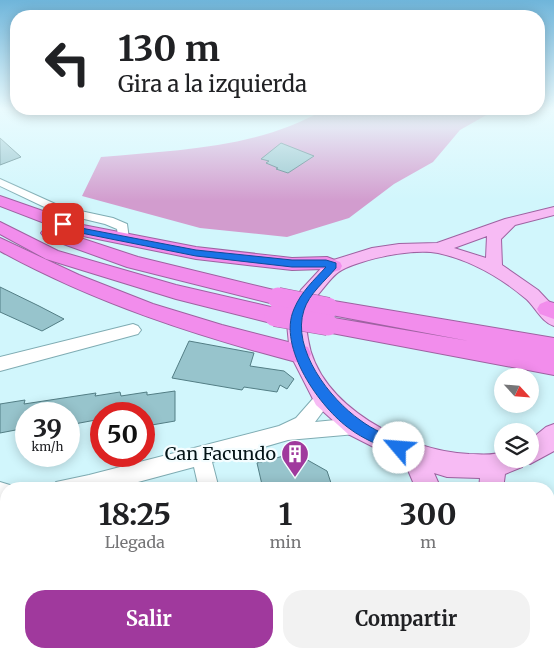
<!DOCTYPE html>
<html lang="es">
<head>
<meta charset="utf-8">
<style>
  body { margin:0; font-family:Merriweather,serif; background:#f2f2f2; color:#202124; height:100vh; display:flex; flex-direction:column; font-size:19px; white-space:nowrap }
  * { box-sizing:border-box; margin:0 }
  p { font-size:16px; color:#757577 }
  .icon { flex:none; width:28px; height:28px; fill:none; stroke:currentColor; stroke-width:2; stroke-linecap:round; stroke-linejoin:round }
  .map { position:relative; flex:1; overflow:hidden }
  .drawer { position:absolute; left:0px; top:482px; width:555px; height:176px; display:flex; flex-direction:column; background:#fff; border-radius:20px 20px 0 0; box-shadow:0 2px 12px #0003 }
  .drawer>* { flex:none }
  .guide { position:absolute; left:10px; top:10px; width:535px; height:105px; border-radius:20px; box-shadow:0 2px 12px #0003; background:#fff; color:#202124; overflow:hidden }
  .needle { width:32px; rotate:116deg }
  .fabs { position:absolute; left:494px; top:368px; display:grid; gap:10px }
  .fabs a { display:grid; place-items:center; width:45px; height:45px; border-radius:50%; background:#fff; box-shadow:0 2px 12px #0003; font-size:25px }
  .speed { position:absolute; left:15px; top:402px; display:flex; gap:10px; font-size:25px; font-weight:700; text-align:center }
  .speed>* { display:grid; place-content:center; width:65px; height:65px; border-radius:50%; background:#fff; box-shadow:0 2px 12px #0003; line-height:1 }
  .speed small { font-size:12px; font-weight:400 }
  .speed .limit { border:8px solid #d22; background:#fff; color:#111 }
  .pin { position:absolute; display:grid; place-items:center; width:42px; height:42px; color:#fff; margin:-21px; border-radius:10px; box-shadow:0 2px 8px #0006 }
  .me { position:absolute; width:55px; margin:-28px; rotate:297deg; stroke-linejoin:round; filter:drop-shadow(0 0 4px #0008) }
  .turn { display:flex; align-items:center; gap:18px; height:105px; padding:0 25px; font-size:22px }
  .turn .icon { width:65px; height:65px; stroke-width:2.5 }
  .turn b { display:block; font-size:35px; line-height:42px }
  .eta { display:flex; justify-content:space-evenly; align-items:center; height:85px; text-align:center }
  .eta b { font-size:30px; font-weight:700; line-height:35px }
  .action { display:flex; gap:10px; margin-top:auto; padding:10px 25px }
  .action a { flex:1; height:58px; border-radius:20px; background:#a0399d; color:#fff; font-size:20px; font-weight:700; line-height:58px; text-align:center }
  .action a+a { background:#f2f2f2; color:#202124 }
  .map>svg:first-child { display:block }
  .forest { fill:#d29cce }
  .building { fill:#97c4cc; stroke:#537e85 }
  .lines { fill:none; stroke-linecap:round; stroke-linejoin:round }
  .minor-casing { stroke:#7facb3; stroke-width:2 }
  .major-casing { stroke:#9e62a1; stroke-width:2 }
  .highway-casing { stroke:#9e62a1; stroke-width:2 }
  .minor { fill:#fff; fill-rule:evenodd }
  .major { fill:#f7bbf4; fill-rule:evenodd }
  .highway { fill:#f28dec; fill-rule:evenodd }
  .highway-bridge-casing { stroke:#9e62a1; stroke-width:22; stroke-linecap:butt }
  .highway-bridge { stroke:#f28dec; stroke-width:21 }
  .route { fill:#1a73e8; stroke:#114b97 }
  .labels { text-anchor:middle; stroke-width:4.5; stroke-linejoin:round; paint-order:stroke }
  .near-poi-label { font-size:18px; fill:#031316; stroke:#f4fdff; text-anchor:end }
</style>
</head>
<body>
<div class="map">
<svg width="554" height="658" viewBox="0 0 554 658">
  <rect width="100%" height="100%" fill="#d1f6fc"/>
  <!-- forest -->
  <path class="forest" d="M325,109H497L460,130L433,162L394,184L349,218L287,237L200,228L82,196L101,157C176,150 260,148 325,109Z"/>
  <!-- building -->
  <g class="building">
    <polygon points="0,138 21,157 0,165"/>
    <polygon points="281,143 314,156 288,173 276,169 278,168 266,163 269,161 261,159"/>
    <polygon points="0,287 39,306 64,319 42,331 0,312"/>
    <polygon points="189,341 254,353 250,366 284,371 294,379 287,389 280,385 277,392 244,387 242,390 172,378"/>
    <polygon points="175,391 175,421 146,426 144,414 101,414 101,419 69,425 69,414 26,414 26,428 0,433 0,404 25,400 24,404 96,393 95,396 120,392 121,396 147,392 147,395"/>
    <polygon points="295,453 327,471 333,489 263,489 257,463"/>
  </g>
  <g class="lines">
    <defs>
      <g id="minor">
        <polygon points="0,179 62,207 113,218 127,224 129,239 123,243 119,242 117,229 105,224 55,212 0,186"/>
        <polygon points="133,324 138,326 141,330 138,334 0,371 0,357"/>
        <polygon points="324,390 330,393 333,398 315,422 356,418 362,420 365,426 362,432 356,434 288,440 212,462 219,489 199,489 194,467 112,489 53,489 56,482 89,475 279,426 296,418 318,393"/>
        <polygon points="0,482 13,486 14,489 6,489 6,503 0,502"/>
        <polygon points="6,506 6,534 0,537 0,508"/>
        <polygon points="554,514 554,554 549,556 549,517"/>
        <polygon points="179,652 205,652 203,658 176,658"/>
        <polygon points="507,652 532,652 532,658 506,658"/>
      </g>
      <g id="major">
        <path d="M554,207V215L515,225L501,239L502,265L538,290L554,307V326C541,322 535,306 525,298C500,277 470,260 438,253C415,249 380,256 359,263C337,270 335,274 321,291C307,307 304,319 308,339C318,407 407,451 469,454C481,454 491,456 502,452V459H530V440L546,427L554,424V451L530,464L525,461L522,467L505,474L503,489H479L480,478L447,477L434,473L441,489H416L405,463L348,434L316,405L290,354L287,324L289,310L301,290L327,262L372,248L399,244L437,243L505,219ZM487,236L486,258L454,248Z"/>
        <polygon points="395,652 426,652 425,658 393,658"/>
        <polygon points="435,652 466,652 465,658 433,658"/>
      </g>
      <g id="highway">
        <polygon points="0,196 83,225 196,247 292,258 327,257 340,262 342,266 340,270 333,272 324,269 292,270 196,259 73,234 0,206"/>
        <polygon points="0,222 58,251 176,285 275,308 282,310 285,316 282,322 275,324 176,299 46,259 0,234"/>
        <polygon points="50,228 138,257 278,291 285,293 288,298 285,303 278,305 127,267 44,237 41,233 44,229"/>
        <path d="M0,238L79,275L153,304L222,325L300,345L308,347L311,354L308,361L300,363C196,336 95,303 0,251Z"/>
        <polygon points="328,300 554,338 554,375 321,331 317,325 321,319 328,317 469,341 321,313 318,308 321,303"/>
        <polygon points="547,301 554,303 554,319 540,314 537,309 540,304"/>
      </g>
    </defs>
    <!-- minor casing -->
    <use href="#minor" class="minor-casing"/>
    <!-- major casing -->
    <use href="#major" class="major-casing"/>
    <!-- highway casing -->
    <use href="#highway" class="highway-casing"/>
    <!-- minor -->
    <use href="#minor" class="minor"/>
    <!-- major -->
    <use href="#major" class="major"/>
    <!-- highway -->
    <use href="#highway" class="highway"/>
    <defs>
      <g id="highway-bridge">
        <polyline points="278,298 328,308"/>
        <polyline points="275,316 328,325"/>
      </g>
    </defs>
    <!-- highway-bridge casing -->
    <use href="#highway-bridge" class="highway-bridge-casing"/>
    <!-- highway-bridge -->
    <use href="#highway-bridge" class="highway-bridge"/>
  </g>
  <!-- sky -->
  <linearGradient id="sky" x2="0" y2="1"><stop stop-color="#6fb5da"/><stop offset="0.54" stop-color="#eafbfe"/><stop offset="1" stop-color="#eafbfe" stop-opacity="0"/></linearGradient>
  <rect width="554" height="201" fill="url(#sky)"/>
  <!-- route -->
  <path class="route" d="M63,222L81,228L196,250L292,260H326L336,263V268C325,281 309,294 304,310C291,349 330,399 360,420C373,430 389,436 404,443L406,448L404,453L399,455L394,453C380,445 363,439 350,429C320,408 277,347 294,309C301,292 314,280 326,267H292L196,256L76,232L60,226L59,224Z"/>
  <!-- icons -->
  <defs>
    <symbol id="building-pin" viewBox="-11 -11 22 30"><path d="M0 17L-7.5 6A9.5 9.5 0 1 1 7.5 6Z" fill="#a0399d" stroke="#f4fdff"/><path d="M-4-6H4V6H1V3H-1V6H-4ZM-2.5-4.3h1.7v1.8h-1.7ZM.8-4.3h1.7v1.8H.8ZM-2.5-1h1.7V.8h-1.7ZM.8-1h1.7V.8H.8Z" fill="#fff"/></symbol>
  </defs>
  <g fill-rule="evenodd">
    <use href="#building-pin" x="279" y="438" width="32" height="43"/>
  </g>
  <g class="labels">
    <!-- near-poi labels -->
    <g class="near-poi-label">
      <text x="276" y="460">Can Facundo</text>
    </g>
  </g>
</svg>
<div class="fabs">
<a><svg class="needle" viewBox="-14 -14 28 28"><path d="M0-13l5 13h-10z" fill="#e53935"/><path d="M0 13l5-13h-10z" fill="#757577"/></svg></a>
<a><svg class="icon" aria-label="layers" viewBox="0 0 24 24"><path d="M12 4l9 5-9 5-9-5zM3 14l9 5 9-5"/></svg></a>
</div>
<div class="speed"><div>39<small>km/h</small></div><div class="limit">50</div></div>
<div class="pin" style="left:63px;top:224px;background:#d93025"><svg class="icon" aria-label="arrive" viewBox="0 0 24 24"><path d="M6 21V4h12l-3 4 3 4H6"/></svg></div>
<svg class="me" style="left:399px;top:448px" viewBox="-20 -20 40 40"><circle r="19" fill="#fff"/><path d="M0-13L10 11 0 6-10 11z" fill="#1a73e8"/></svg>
<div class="guide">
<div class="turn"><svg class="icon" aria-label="left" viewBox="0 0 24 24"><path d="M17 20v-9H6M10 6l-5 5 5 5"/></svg><div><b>130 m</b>Gira a la izquierda</div></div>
</div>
<section class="drawer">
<div class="eta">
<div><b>18:25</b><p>Llegada</p></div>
<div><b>1</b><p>min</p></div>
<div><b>300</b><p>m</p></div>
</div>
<div class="action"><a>Salir</a><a>Compartir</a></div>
</section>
</div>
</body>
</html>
